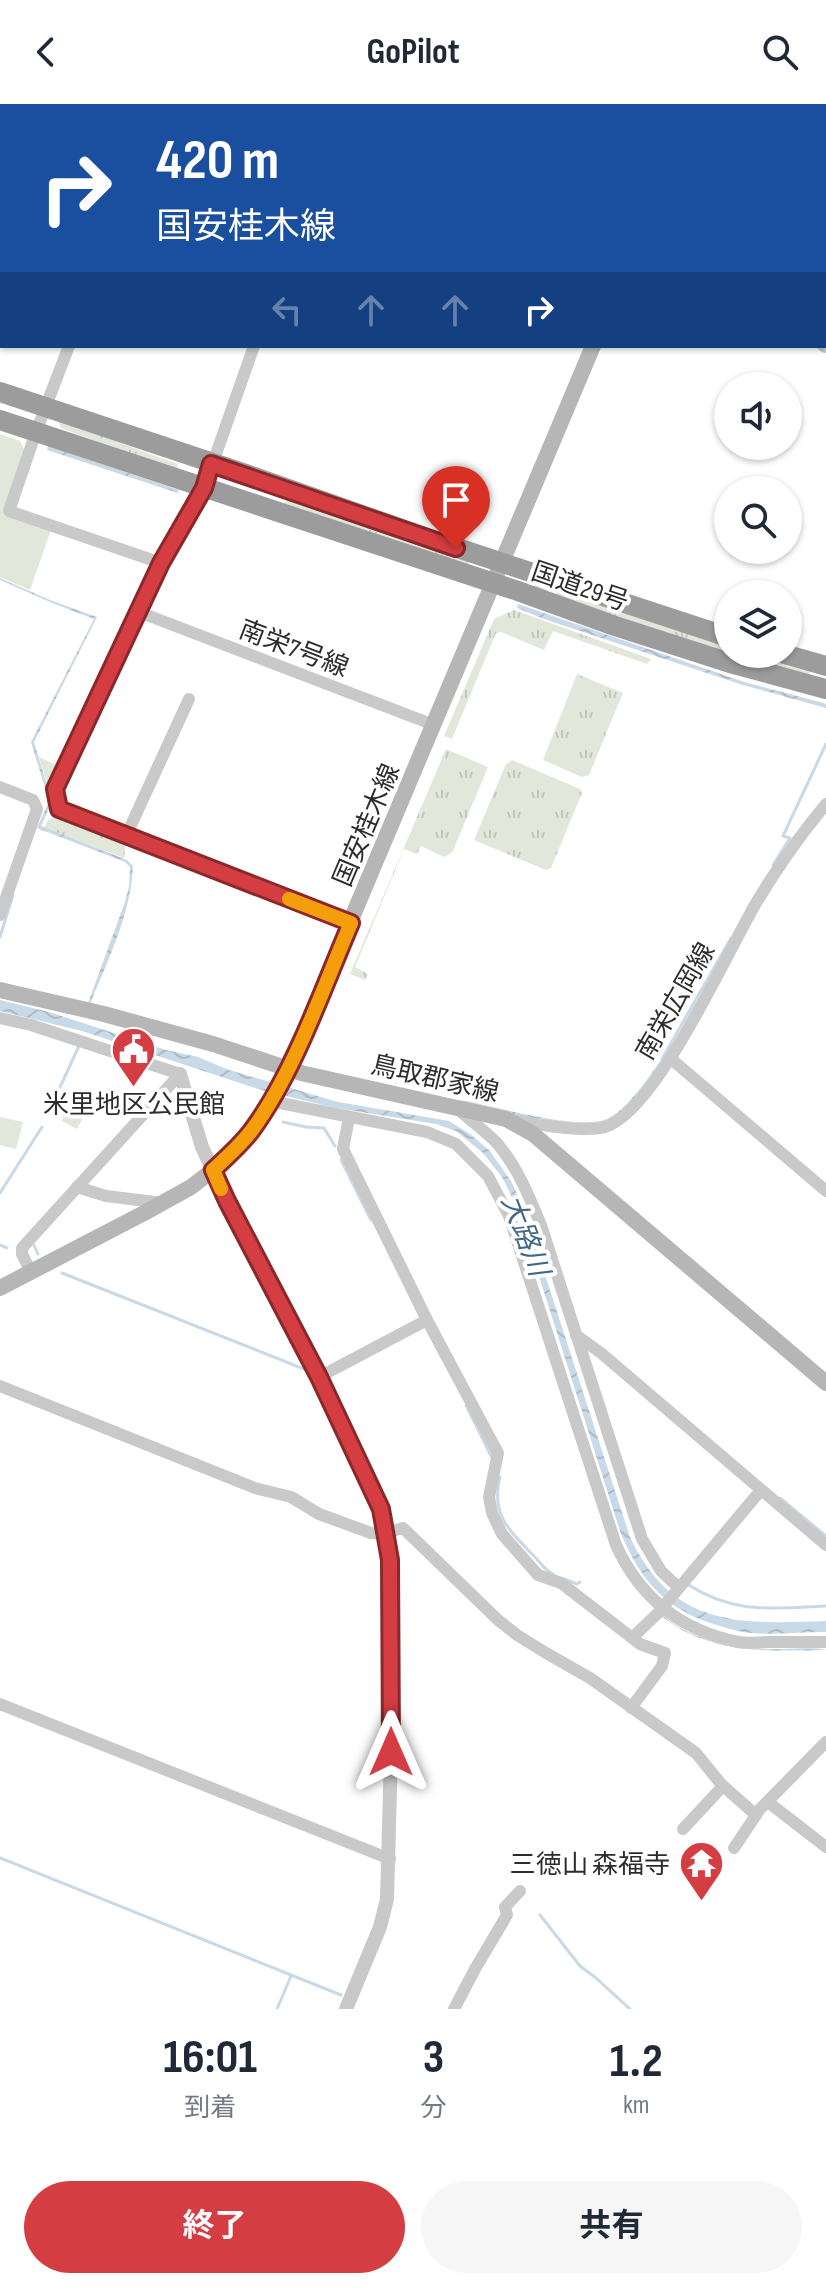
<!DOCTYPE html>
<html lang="ja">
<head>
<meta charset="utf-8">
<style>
  body { margin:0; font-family:"Sofia Sans Condensed","Noto Sans JP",sans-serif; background:#f6f6f7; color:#1f2937; height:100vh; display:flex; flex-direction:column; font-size:30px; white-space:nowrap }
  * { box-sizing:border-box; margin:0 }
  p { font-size:26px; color:#747a83 }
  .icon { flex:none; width:44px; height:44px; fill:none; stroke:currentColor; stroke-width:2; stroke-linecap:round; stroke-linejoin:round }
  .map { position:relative; height:1905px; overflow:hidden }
  .details { display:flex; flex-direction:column; background:#fff; flex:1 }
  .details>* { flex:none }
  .banner { position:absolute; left:0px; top:0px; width:826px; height:244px; box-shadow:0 2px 6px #0004; background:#1a4fa0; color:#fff; overflow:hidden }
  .fabs { position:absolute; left:714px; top:268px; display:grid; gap:16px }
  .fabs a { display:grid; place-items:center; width:88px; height:88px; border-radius:50%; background:#fff; box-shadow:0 2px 6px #0004; font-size:40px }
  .pin { position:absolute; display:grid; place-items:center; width:68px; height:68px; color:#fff; margin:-82px -34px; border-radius:50% 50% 50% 0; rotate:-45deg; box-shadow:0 0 8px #0007 }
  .pin .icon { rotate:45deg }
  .me { position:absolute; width:88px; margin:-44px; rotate:0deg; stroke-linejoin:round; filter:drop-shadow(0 0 6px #0008) }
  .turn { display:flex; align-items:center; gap:28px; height:168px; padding:0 24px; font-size:36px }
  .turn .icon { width:104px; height:104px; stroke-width:2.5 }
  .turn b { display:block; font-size:56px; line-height:68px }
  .lanes { display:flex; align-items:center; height:76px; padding:0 24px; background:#0003; justify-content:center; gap:40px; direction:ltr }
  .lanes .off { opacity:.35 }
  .eta { display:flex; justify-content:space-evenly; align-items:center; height:136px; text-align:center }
  .eta b { font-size:48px; font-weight:700; line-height:56px }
  .button { display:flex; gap:16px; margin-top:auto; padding:16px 24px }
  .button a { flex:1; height:92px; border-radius:48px; background:#d43d41; color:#fff; font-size:32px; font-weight:700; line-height:92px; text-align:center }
  .button a+a { background:#f6f6f7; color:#1f2937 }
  header { display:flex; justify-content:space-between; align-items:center; height:104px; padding:0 24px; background:#fff; font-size:36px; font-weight:700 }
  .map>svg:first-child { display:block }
  .grass { fill:url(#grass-tufts) }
  .garden { fill:#e1e8da }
  .water { fill:url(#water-waves) }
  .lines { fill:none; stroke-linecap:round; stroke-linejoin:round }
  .stream { stroke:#c8d9e7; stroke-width:3 }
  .minor { stroke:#c9c9c9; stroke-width:12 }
  .tertiary { stroke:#c9c9c9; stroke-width:14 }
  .secondary { stroke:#b6b6b6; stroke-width:16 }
  .trunk { stroke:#9c9c9c; stroke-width:20 }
  .route-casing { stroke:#8a282a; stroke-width:20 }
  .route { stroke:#d43d41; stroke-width:14 }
  .slow { stroke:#f59e0b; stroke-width:14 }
  .labels { text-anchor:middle; stroke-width:8; stroke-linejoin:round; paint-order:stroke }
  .street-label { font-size:26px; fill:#2c2c2c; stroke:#fff }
  .poi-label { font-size:26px; fill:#2c2c2c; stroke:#fff }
  .water-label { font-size:28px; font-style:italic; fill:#426885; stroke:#fff }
</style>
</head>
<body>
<header><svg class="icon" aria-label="back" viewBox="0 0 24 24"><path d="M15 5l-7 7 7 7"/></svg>GoPilot<svg class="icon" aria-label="search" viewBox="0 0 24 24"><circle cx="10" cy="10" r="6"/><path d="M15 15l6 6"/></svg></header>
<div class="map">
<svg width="826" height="1905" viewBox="0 0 826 1905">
  <defs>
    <pattern id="grass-tufts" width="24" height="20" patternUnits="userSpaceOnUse" patternTransform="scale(2)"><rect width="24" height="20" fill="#e1e8da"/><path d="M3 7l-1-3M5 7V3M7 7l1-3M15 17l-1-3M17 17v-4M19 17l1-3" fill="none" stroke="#c1c7bb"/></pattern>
    <pattern id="water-waves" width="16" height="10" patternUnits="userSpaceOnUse" patternTransform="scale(2)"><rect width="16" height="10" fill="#c8d9e7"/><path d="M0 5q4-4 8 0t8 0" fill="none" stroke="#acbac6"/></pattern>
  </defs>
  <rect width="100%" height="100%" fill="#fff"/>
  <!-- grass -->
  <g class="grass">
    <path d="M62,317C101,330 139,347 178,360L176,367L128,352L93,336L61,324L59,319Z"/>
    <polygon points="292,393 469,458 467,466 284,399"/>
    <polygon points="529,474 728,542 728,550 747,550 810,568 809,572 698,543 527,480"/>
    <polygon points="514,506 651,555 647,560 553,527 544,546 501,528 496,529 452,635 444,632 494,515"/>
    <polygon points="577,570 623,589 589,671 582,673 543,656"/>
    <polygon points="446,645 488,663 452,749 444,753 421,742 417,750 404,745 355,863 368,870 365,876 350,870"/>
    <polygon points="39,653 58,662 48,683"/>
    <polygon points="512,656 580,685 582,689 551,764 546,766 474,736 506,660"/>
    <polygon points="55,713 126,740 124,754 44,724 48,716"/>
    <polygon points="69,998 87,1006 77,1025 62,1017"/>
  </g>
  <!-- garden -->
  <g class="garden">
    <polygon points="0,330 20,337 25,347 4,410 51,426 30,486 0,473"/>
    <polygon points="0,1013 23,1018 16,1045 0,1041"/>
  </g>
  <!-- water -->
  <g class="water">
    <polygon points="48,342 179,386 178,389 47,346"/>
    <path d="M0,474L50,496L97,513L34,638L52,698L41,722L127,756L133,762C131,810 108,856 90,900L88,899L125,798L129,782L130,763L125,758L37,724L49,697L31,638L94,515L50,498L0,476Z"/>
    <polygon points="518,500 744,578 820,598 826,600 826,604 743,581 544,515 517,504"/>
    <path d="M0,896L49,908L166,946L198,953L229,966L338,998L449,1017L470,1030L489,1046L511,1077L523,1103L630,1433C673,1524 739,1520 826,1517V1528C801,1528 775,1531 751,1529C740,1528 730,1525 720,1522C667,1507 640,1477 620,1427L517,1103L502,1073L483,1049L456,1027L436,1020L336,1004L261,986L82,927L0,907Z"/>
    <path d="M661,956L662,957C649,976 634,1001 614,1013C583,1032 494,1004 457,998V996L466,997C498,1003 579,1027 607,1015C627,1006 648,974 661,956Z"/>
    <path d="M662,1511C695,1539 741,1546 783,1545C796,1545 815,1543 826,1546C766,1547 711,1551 661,1512Z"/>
  </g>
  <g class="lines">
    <!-- stream -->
    <g class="stream">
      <polyline points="0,46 2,46"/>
      <polyline points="0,135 2,129"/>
      <polyline points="773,761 790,734 783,732 826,640"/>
      <polyline points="0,833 13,791"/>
      <polyline points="662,955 731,834"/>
      <polyline points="49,1007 79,942"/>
      <polyline points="283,1018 306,1023 324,1024 335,1042"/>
      <polyline points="341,1056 371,1116"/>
      <polyline points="0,1089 42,1023"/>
      <polyline points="0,1141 7,1144"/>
      <polyline points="34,1141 38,1150"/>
      <polyline points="62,1169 304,1265"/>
      <polyline points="466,1301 491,1352"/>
      <path d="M500,1373C491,1409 507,1424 530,1448C539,1456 543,1465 554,1471"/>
      <polyline points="780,1394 826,1432"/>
      <polyline points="564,1475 577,1480 580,1478"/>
      <path d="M687,1480C735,1511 772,1504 826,1502"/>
      <polyline points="0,1754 341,1891"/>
      <polyline points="540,1811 580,1862 596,1874 630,1905"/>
      <polyline points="277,1905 291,1872"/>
    </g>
    <!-- minor -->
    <g class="minor">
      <polyline points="146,2 147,0"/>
      <polyline points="341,2 342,0"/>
      <polyline points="69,242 36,328 9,407 161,459"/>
      <polyline points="254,242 204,384 161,459 55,685 59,705 351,819"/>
      <polyline points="139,508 434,621"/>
      <polyline points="0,683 33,696 37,705 0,811"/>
      <polyline points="126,732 189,595"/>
      <polyline points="0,914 31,921 180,970 22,1144 22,1150 31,1168"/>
      <polyline points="670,954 826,1087"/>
      <path d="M270,997L427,1028L456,1040L488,1072L509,1112L616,1441C640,1494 680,1526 738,1538C748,1540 759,1538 769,1538C788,1538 807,1538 826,1538"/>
      <path d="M458,1005C470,1016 484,1026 496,1038C517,1062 529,1092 541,1121L642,1435L661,1467L678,1483"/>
      <polyline points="349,1014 343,1045 427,1216 498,1349 489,1393 492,1409 502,1430 538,1471 561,1479 640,1540 665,1549 662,1562 631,1604"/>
      <path d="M513,1016C537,1020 589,1031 610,1021C660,998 726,851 756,799C777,764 800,731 826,700"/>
      <polyline points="77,1083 106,1092 163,1099"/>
      <polyline points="576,1231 601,1249 826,1441"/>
      <polyline points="319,1273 427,1216"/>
      <polyline points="0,1282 255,1384 291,1393 319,1410 371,1429 385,1429 403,1424 498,1516 517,1531 546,1549 590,1574 696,1649 721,1680 756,1711"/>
      <polyline points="633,1533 658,1509 761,1386"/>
      <polyline points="0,1600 390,1755"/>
      <polyline points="768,1698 826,1743"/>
      <polyline points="683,1725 723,1682"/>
      <polyline points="734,1744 760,1705 826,1638"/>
      <polyline points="454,1905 475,1865 507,1811 505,1803 520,1787"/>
    </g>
    <!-- tertiary -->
    <g class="tertiary">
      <polyline points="824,241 826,242"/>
      <polyline points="180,970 202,1043 227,1097 319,1273 381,1405 390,1456 391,1648 387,1795 380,1823 346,1905"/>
    </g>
    <!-- secondary -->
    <g class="secondary">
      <polyline points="678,2 678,0"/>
      <polyline points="0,886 104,910 213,940 301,969 506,1015 533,1030 826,1279"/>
      <polyline points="0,1184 146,1108 191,1083 213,1066 250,1029 266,1006 305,925 593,242"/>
    </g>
    <!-- trunk -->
    <g class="trunk">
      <polyline points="0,288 246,370 433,436 728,533"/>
      <polyline points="0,316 518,487 615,522 730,559 826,585"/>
      <polyline points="784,550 826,562"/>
    </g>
  </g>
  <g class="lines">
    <defs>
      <path id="route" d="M391,1648L390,1456L381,1405L319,1273L227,1097L213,1066C226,1054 241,1041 252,1026C294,969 323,884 351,819L59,705L55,685L161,459L204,384L211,360L456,444"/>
    </defs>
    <!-- route casing -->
    <use href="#route" class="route-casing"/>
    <!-- route -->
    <use href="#route" class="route"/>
    <!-- slow -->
    <path class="slow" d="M221,1085L213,1066C226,1054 241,1041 252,1026C294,969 323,884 351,819L289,795"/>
  </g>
  <!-- icons -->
  <defs>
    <symbol id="civic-pin" viewBox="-11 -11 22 30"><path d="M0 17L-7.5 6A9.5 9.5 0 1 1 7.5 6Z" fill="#d43d41" stroke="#fff"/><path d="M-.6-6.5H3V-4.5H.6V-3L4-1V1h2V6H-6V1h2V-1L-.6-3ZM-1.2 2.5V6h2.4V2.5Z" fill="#fff"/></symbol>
    <symbol id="temple-pin" viewBox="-11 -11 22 30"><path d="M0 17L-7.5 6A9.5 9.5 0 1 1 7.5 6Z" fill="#d43d41" stroke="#fff"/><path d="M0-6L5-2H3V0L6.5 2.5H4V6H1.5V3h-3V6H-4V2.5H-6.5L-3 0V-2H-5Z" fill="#fff"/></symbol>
  </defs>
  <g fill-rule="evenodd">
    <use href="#civic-pin" x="108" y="920" width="51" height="69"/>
    <use href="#temple-pin" x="676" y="1734" width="51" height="69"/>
  </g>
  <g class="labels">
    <!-- street labels -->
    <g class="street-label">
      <text transform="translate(580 482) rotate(19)" y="9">国道29号</text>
      <text transform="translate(294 544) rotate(21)" y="9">南栄7号線</text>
      <text transform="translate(366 721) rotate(-67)" y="9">国安桂木線</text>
      <text transform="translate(675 897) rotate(-60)" y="9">南栄広岡線</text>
      <text transform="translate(435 974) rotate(13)" y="9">鳥取郡家線</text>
    </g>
    <!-- poi labels -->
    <g class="poi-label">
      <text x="134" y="1009">米里地区公民館</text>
      <text x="670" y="1769" text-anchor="end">三徳山 森福寺</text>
    </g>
    <!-- water labels -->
    <g class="water-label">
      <text transform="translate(526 1131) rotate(69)" y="10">大路川</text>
    </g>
  </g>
</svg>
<div class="fabs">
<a><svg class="icon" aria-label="sound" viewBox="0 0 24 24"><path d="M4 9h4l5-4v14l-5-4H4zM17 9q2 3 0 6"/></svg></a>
<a><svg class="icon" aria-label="search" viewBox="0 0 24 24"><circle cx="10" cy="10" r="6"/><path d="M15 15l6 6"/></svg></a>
<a><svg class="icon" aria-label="layers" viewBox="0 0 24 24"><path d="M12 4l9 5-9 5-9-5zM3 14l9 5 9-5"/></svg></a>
</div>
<div class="pin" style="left:456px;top:444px;background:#d93025"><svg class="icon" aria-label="arrive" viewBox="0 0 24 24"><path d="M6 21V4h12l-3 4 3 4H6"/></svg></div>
<svg class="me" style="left:391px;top:1648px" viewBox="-20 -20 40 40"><path d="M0-17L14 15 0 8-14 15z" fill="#d43d41" stroke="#fff" stroke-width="4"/></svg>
<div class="banner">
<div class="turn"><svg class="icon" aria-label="right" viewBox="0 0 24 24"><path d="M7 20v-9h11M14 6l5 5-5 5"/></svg><div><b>420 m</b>国安桂木線</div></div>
<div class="lanes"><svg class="icon off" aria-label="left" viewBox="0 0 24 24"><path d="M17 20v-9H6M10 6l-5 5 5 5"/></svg><svg class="icon off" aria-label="ahead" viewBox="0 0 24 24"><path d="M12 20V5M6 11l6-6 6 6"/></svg><svg class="icon off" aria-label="ahead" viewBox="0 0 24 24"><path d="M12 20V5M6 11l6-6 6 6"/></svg><svg class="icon" aria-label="right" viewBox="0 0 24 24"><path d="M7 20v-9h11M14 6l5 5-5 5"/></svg></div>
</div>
</div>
<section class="details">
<div class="eta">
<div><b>16:01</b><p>到着</p></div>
<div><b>3</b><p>分</p></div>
<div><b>1.2</b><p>km</p></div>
</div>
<div class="button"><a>終了</a><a>共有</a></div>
</section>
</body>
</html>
